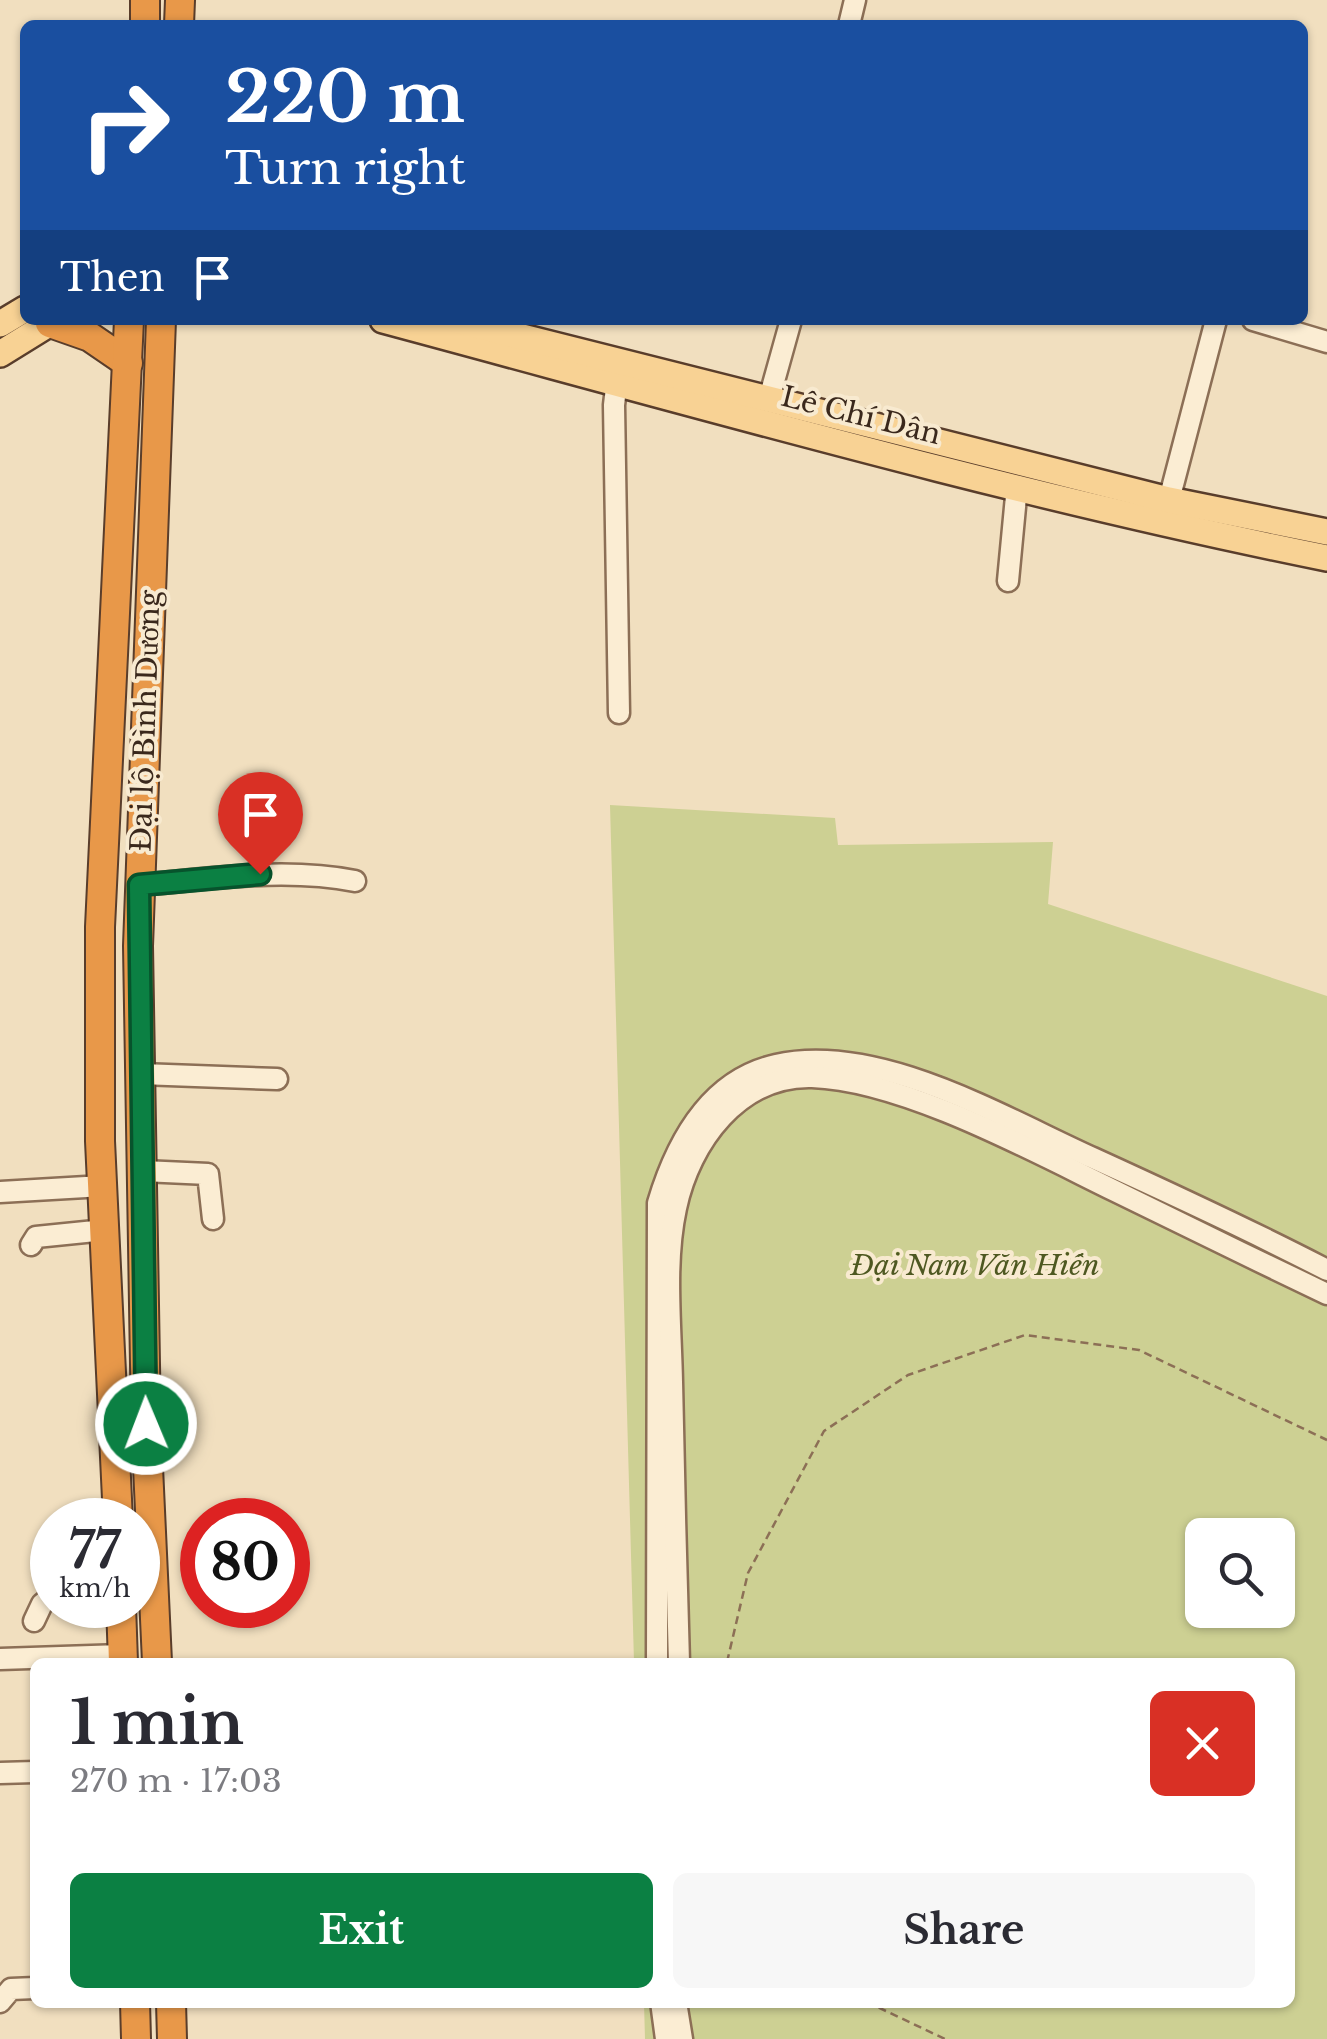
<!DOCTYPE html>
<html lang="en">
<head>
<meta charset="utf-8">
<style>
  body { margin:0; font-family:"Libre Baskerville",serif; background:#f7f7f7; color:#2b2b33; height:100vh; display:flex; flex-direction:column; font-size:38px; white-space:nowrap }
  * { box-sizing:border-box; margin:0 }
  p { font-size:32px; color:#7c7c81 }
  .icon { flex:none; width:55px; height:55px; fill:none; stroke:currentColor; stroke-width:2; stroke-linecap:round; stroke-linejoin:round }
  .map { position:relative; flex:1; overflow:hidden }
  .drawer { position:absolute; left:30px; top:1658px; width:1265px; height:350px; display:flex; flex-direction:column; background:#fff; border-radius:15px; box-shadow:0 2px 8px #0004 }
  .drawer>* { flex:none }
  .hud { position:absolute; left:20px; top:20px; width:1288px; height:305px; border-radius:15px; box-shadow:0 2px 8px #0004; background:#1a4fa0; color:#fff; overflow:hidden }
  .tools { position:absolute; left:1185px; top:1518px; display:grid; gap:20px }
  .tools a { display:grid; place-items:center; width:110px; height:110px; border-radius:15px; background:#fff; box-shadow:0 2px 8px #0004; font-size:50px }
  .speed { position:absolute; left:30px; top:1498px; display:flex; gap:20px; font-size:50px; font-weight:700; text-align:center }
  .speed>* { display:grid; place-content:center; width:130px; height:130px; border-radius:50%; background:#fff; box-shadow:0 2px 8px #0004; line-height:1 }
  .speed small { font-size:25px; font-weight:400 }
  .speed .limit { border:15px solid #d22; background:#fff; color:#111 }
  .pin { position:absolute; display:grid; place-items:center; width:85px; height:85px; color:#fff; margin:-102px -42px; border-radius:50% 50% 50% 0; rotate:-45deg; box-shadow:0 0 10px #0007 }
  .pin .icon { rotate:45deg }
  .me { position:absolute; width:110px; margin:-55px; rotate:359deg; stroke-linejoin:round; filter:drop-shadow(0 0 8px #0008) }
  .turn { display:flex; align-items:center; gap:35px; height:210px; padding:0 40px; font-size:45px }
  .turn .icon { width:130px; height:130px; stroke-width:2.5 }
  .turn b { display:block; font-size:70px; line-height:85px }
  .then { display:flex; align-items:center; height:95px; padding:0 40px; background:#0003; gap:20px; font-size:38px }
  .round { display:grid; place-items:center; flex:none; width:105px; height:105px; border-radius:15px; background:#f7f7f7 }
  .overview { display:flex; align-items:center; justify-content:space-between; height:170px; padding:0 40px }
  h1 { font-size:60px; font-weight:700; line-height:75px }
  .cta { display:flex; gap:20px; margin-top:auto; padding:20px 40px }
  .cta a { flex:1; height:115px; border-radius:15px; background:#0b8043; color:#fff; font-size:40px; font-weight:700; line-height:115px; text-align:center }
  .cta a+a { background:#f7f7f7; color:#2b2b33 }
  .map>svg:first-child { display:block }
  .green { fill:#cdd093; fill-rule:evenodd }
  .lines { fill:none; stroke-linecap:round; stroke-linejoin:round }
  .minor-casing { stroke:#8c6f56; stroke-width:25 }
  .major-casing { stroke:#593d2b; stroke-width:30 }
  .highway-casing { stroke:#593d2b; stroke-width:32 }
  .path { stroke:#8c6f56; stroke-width:2.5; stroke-dasharray:8 5; stroke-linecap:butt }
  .minor { stroke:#fbedd3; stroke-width:20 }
  .major { stroke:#f8d294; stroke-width:25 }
  .highway { stroke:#e89849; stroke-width:28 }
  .route-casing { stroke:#07532c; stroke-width:25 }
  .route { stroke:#0b8043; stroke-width:18 }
  .labels { text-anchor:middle; stroke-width:8; stroke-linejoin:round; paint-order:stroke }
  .street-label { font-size:28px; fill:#3a281c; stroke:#f8ead0 }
  .park-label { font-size:28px; font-style:italic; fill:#4e5821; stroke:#f8ead0 }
</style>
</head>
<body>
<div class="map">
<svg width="1327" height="2039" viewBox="0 0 1327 2039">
  <rect width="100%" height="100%" fill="#f1dfbf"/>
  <!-- green -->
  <path class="green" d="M610,805L835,818L838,845L1053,842L1048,904L1327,996V2039H645L644,2003L1290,2002V1662H634ZM1202,1535H1278V1610H1202Z"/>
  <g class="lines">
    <defs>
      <g id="minor">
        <polyline points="849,25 855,0"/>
        <polyline points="1253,320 1327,342"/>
        <polyline points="618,371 614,405 619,713"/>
        <polyline points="769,399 791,320"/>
        <polyline points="1169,500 1216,320"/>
        <polyline points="1008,581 1017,486"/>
        <path d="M139,885C211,879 284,867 355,881"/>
        <polyline points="141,1074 277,1079"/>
        <polyline points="143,1171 208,1174 213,1219"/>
        <polyline points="0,1192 103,1186"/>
        <polyline points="31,1245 36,1237 105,1230"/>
        <polyline points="34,1621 42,1604 52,1596"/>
        <polyline points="0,1659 122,1655"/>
        <path d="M657,1662L658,1203C676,1143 709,1080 776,1065C878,1042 1002,1117 1093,1158C1172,1194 1250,1230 1327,1270"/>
        <path d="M679,1662C676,1569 674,1475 672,1382C671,1326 664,1263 676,1208C690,1142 739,1075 812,1077C903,1080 1033,1151 1115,1191C1186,1226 1256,1260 1327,1294"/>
        <polyline points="0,1773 35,1772"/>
        <polyline points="0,2002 11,1989 35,1988"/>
        <polyline points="661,2002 666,2039"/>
        <polyline points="676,2002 682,2039"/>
      </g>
      <g id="major">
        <path d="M383,320C696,404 1009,494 1327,558"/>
        <polyline points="455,320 1169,500 1327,532"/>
        <polyline points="0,324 25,309"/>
        <polyline points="0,354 55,320"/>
      </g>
      <g id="highway">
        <polyline points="145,0 145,25"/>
        <polyline points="179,25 180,0"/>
        <polyline points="50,323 90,337 128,363"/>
        <polyline points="118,1520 100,1141 100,927 129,320"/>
        <polyline points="121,1605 123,1662"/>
        <polyline points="157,1662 146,1424 138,946 161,320"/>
        <polyline points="135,2002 136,2039"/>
        <polyline points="171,2002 172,2039"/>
      </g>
    </defs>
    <!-- minor casing -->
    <use href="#minor" class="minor-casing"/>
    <!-- major casing -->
    <use href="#major" class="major-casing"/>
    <!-- highway casing -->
    <use href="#highway" class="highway-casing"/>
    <!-- path -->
    <g class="path">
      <polyline points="727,1662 748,1573 824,1431 908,1375 1025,1335 1139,1350 1327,1440"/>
      <polyline points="867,2002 945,2039"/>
    </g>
    <!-- minor -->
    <use href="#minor" class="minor"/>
    <!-- major -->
    <use href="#major" class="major"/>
    <!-- highway -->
    <use href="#highway" class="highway"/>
  </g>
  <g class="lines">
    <defs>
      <polyline id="route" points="146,1424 139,885 260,874"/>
    </defs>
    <!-- route casing -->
    <use href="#route" class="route-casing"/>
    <!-- route -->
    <use href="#route" class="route"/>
  </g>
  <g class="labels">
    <!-- street labels -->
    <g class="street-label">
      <text transform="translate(861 415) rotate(14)" y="10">Lê Chí Dân</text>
      <text transform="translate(145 721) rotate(-88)" y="10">Đại lộ Bình Dương</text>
    </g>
    <!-- park labels -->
    <g class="park-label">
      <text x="975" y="1275">Đại Nam Văn Hiến</text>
    </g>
  </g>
</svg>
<div class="tools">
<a><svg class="icon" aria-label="search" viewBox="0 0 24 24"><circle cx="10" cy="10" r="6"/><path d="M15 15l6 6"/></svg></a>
</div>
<div class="speed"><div>77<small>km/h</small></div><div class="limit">80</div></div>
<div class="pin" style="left:260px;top:874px;background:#d93025"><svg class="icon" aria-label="arrive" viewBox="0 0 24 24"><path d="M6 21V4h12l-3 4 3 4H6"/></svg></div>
<svg class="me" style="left:146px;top:1424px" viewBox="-20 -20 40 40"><circle r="17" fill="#0b8043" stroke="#fff" stroke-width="3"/><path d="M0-11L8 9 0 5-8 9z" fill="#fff"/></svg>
<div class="hud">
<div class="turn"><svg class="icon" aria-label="right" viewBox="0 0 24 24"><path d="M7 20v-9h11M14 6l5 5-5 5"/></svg><div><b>220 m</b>Turn right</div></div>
<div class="then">Then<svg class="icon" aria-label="arrive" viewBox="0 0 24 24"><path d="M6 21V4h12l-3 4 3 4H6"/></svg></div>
</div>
<section class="drawer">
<div class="overview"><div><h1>1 min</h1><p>270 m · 17:03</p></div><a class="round" style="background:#d93025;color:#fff"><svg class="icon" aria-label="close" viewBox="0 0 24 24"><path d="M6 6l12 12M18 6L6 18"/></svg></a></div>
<div class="cta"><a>Exit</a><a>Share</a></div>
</section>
</div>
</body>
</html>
